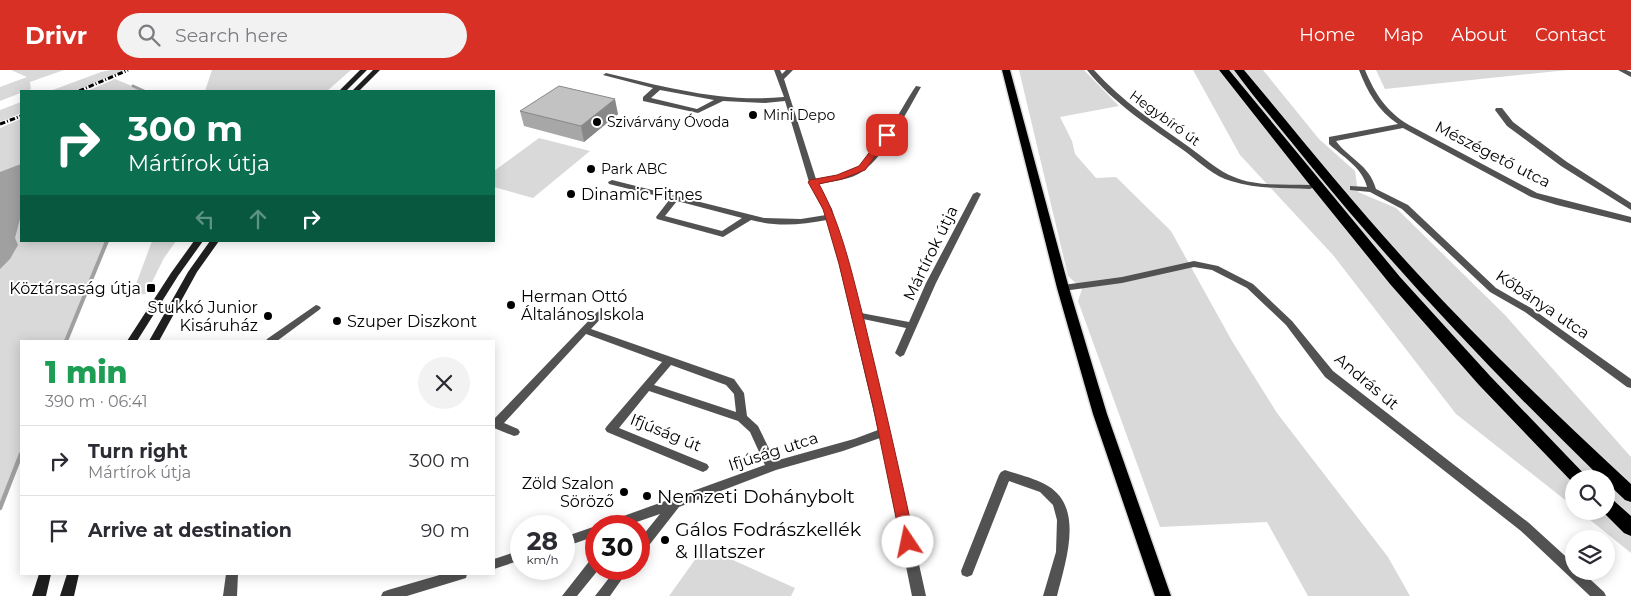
<!DOCTYPE html>
<html lang="en">
<head>
<meta charset="utf-8">
<style>
  body { margin:0; font-family:Montserrat,sans-serif; background:#f2f2f3; color:#2b2b33; height:100vh; display:flex; flex-direction:column; font-size:19px; white-space:nowrap }
  * { box-sizing:border-box; margin:0 }
  p { font-size:16px; color:#7c7c81 }
  .icon { flex:none; width:28px; height:28px; fill:none; stroke:currentColor; stroke-width:2; stroke-linecap:round; stroke-linejoin:round }
  .map { position:relative; flex:1; overflow:hidden }
  .details { position:absolute; left:20px; top:270px; width:475px; height:235px; display:flex; flex-direction:column; background:#fff; border-radius:0px; box-shadow:0 2px 12px #0003 }
  .details>* { flex:none }
  .top-card { position:absolute; left:20px; top:20px; width:475px; height:152px; border-radius:0px; box-shadow:0 2px 12px #0003; background:#0b6e4f; color:#fff; overflow:hidden }
  .controls { position:absolute; left:1565px; top:400px; display:grid; gap:10px }
  .controls a { display:grid; place-items:center; width:50px; height:50px; border-radius:50%; background:#fff; box-shadow:0 2px 12px #0003; font-size:25px }
  .speed { position:absolute; left:510px; top:445px; display:flex; gap:10px; font-size:25px; font-weight:700; text-align:center }
  .speed>* { display:grid; place-content:center; width:65px; height:65px; border-radius:50%; background:#fff; box-shadow:0 2px 12px #0003; line-height:1 }
  .speed small { font-size:12px; font-weight:400 }
  .speed .limit { border:8px solid #d22; background:#fff; color:#111 }
  .pin { position:absolute; display:grid; place-items:center; width:42px; height:42px; color:#fff; margin:-21px; border-radius:10px; box-shadow:0 2px 8px #0006 }
  .me { position:absolute; width:55px; margin:-28px; rotate:349deg; stroke-linejoin:round; filter:drop-shadow(0 0 4px #0008) }
  .turn { display:flex; align-items:center; gap:18px; height:105px; padding:0 25px; font-size:22px }
  .turn .icon { width:65px; height:65px; stroke-width:2.5 }
  .turn b { display:block; font-size:35px; line-height:42px }
  .lanes { display:flex; align-items:center; height:48px; padding:0 25px; background:#0003; justify-content:center; gap:25px; direction:ltr }
  .lanes .off { opacity:.35 }
  .round { display:grid; place-items:center; flex:none; width:52px; height:52px; border-radius:26px; background:#f2f2f3 }
  .head { display:flex; align-items:center; justify-content:space-between; height:85px; padding:0 25px }
  h1 { font-size:30px; font-weight:800; line-height:38px; color:#1e9e55 }
  ul { padding:0; list-style:none }
  li { display:flex; align-items:center; gap:15px; height:70px; padding:0 25px; border-top:1px solid #e1e1e2 }
  li div { flex:1 }
  li b { display:block; font-size:19px }
  li em { font-style:normal }
  header { display:flex; align-items:center; gap:30px; box-sizing:border-box; height:70px; padding:0 25px; background:#d93025; color:#fff }
  header strong { font-size:24px }
  nav { display:flex; gap:28px; margin-inline-start:auto; font-size:18px }
  .search { width:350px; height:45px; background:#f2f2f3; display:flex; align-items:center; gap:12px; box-sizing:border-box; padding:0 18px; border-radius:28px; color:#7c7c81; font-size:19px }
  .map>svg:first-child { display:block }
  .green { fill:#d9d9d9 }
  .water { fill:#a0a0a0 }
  .lines { fill:none; stroke-linecap:round; stroke-linejoin:round }
  .stream-far2 { stroke:#a0a0a0; stroke-width:3 }
  .stream-far1 { stroke:#a0a0a0; stroke-width:4 }
  .stream { stroke:#a0a0a0; stroke-width:4.5 }
  .street-tunnel { stroke:#d9d9d9; stroke-width:8; stroke-dasharray:8 4; stroke-linecap:butt }
  .primary-casing { stroke:#dbdbdb; stroke-width:3 }
  .highway-casing { stroke:#dbdbdb; stroke-width:3 }
  .street { fill:#525252; fill-rule:evenodd }
  .secondary { fill:#1f1f1f; fill-rule:evenodd }
  .primary { fill:#000; fill-rule:evenodd }
  .highway { fill:#000; fill-rule:evenodd }
  .rail { stroke:#000; stroke-width:3; stroke-dasharray:5.5 2 1 2; stroke-linecap:butt }
  .wall { fill:#a7a7a7 }
  .shaded-wall { fill:#888 }
  .building { fill:#c2c2c2; stroke:#888 }
  .route { fill:#d93025; stroke:#8d1f18 }
  .poi-dot { fill:#000; stroke:#fff; stroke-width:2 }
  .labels { text-anchor:middle; stroke-width:4; stroke-linejoin:round; paint-order:stroke }
  .far-poi-label { font-size:14px; fill:#000; stroke:#fff; text-anchor:start }
  .far-street-label { font-size:14px; fill:#000; stroke:#fff }
  .street-label { font-size:16px; fill:#000; stroke:#fff }
  .poi-label { font-size:16px; fill:#000; stroke:#fff; text-anchor:start }
  .near-poi-label { font-size:19px; fill:#000; stroke:#fff; text-anchor:start }
</style>
</head>
<body>
<header>
<strong>Drivr</strong>
<div class="search"><svg class="icon" aria-label="search" viewBox="0 0 24 24"><circle cx="10" cy="10" r="6"/><path d="M15 15l6 6"/></svg>Search here</div>
<nav><a>Home</a><a>Map</a><a>About</a><a>Contact</a></nav>
</header>
<div class="map">
<svg width="1631" height="526" viewBox="0 0 1631 526">
  <rect width="100%" height="100%" fill="#fff"/>
  <!-- green -->
  <g class="green">
    <polygon points="11,0 64,0 30,12 31,19 0,31 0,17 27,7"/>
    <polygon points="111,0 125,0 74,21 50,21 101,2"/>
    <polygon points="212,0 351,0 327,21 205,21"/>
    <polygon points="1019,0 1084,0 1119,36 1060,47 1072,71 1075,84 1096,108 1116,107 1171,161 1232,271 1277,343 1388,487 1410,526 1308,526 1267,452 1160,457 1078,231 1082,219 1068,206"/>
    <polygon points="1193,0 1263,0 1319,69 1355,101 1358,122 1396,138 1505,245 1631,387 1631,483 1579,441 1606,441 1606,409 1574,409 1574,437 1456,344 1333,185 1240,85"/>
    <polygon points="1376,0 1568,0 1385,19"/>
    <polygon points="115,9 144,21 87,21"/>
    <polygon points="21,32 21,43 0,52 0,40"/>
    <polygon points="21,49 21,171 107,171 66,271 21,271 21,384 0,438 0,58"/>
    <polygon points="539,68 590,81 533,128 494,117 494,101"/>
    <polygon points="152,171 176,171 164,188 146,224 132,225"/>
    <polygon points="704,477 795,518 791,526 669,526"/>
  </g>
  <!-- water -->
  <polygon class="water" points="21,94 21,145 15,168 18,175 10,189 0,199 0,102"/>
  <g class="lines">
    <!-- stream-far2 -->
    <polyline class="stream-far2" points="133,16 144,21"/>
    <!-- stream-far1 -->
    <polyline class="stream-far1" points="66,271 107,171"/>
    <!-- stream -->
    <polyline class="stream" points="0,438 21,384"/>
    <!-- street-tunnel -->
    <polyline class="street-tunnel" points="1314,117 1353,118"/>
    <defs>
      <polygon id="primary" points="1002,0 1010,0 1069,218 1107,344 1171,526 1155,526 1093,344 1057,218"/>
      <g id="highway">
        <polygon points="1219,0 1229,0 1400,207 1491,307 1589,409 1574,409 1574,414 1479,315 1390,214 1305,109"/>
        <path d="M1234,0H1244C1301,68 1356,137 1416,202C1484,276 1557,345 1631,414V432L1625,430L1606,412V409H1602C1499,309 1401,206 1310,95C1285,63 1258,33 1234,0Z"/>
        <polygon points="1606,427 1612,429 1631,446 1631,466 1624,463 1602,441 1606,441"/>
      </g>
    </defs>
    <!-- primary casing -->
    <use href="#primary" class="primary-casing"/>
    <!-- highway casing -->
    <use href="#highway" class="highway-casing"/>
    <!-- street -->
    <g class="street">
      <path d="M774,0H780L782,4L786,0H793L784,9L816,109C830,107 845,106 857,98C880,83 900,39 916,16L921,17C907,41 885,86 863,101C851,110 833,111 818,114L832,139L861,243L909,252L926,213L973,124L977,122L981,124L936,213L904,285L900,287L895,283L906,258L863,249L884,336L926,526H912L880,368L843,381L776,400L679,437L643,483L639,484V470L660,444L625,456H605L607,452L765,395L750,362L738,351L649,321L619,358L707,394L709,397L707,400L703,402L607,362L605,359L607,356L662,292L586,264L504,353L518,359L520,362L518,365L514,366L494,358V349L597,242L600,241L605,244L591,259L734,309L744,323L747,346L758,356L775,391L854,369L878,360L839,194L827,150C801,155 776,157 751,150L723,167L657,149L656,147L670,129L609,114L608,112L612,110L764,148L801,149L826,145L809,112L785,31L765,33L723,31L698,43L643,31V27L653,18L603,5L606,3C665,17 722,33 784,27ZM660,20L714,30L697,39L651,28ZM677,131L742,148L722,161L665,146ZM671,295L726,315L734,324L736,342L654,315Z"/>
      <path d="M1087,0H1094C1122,31 1155,53 1189,77C1203,87 1218,101 1234,107C1257,117 1286,114 1310,115L1314,117L1310,119C1283,118 1257,119 1231,111C1215,107 1199,92 1186,82C1151,57 1114,34 1087,0Z"/>
      <path d="M1359,0H1365C1375,24 1387,42 1409,55L1537,123L1631,147V153L1557,135L1531,127L1403,58L1336,71C1349,89 1369,94 1376,119L1408,135L1496,218L1531,238L1631,309V318L1627,317L1525,242L1490,222L1402,139L1370,122L1350,120V116L1367,117C1362,97 1343,87 1329,74V67L1398,54C1378,41 1367,21 1359,0Z"/>
      <polygon points="1618,0 1626,0 1631,2 1631,7"/>
      <polygon points="1496,38 1502,38 1513,52 1567,92 1631,133 1631,140 1561,96 1507,56 1495,40"/>
      <polygon points="1194,191 1218,196 1253,214 1292,251 1333,301 1529,453 1574,494 1574,501 1581,501 1604,522 1606,526 1590,526 1521,461 1325,307 1286,255 1247,218 1212,200 1194,197 1122,213 1063,221 1058,218 1063,215 1122,207"/>
      <polygon points="316,235 319,236 321,238 319,240 277,271 266,271 267,269"/>
      <path d="M1005,400C1017,404 1038,409 1048,416C1085,438 1065,493 1057,526H1043L1056,482L1057,450L1053,435L1040,422L1009,411L972,505L967,507L962,505L961,501L999,405L1001,402Z"/>
      <polygon points="596,456 596,466 564,477 564,467"/>
      <polygon points="521,480 521,490 494,499 494,489"/>
      <polygon points="596,488 596,499 599,499 577,526 562,526 591,489"/>
      <polygon points="616,499 629,499 610,526 595,526"/>
      <polygon points="226,504 238,504 237,526 223,526"/>
      <polygon points="443,504 467,504 466,508 407,526 381,526 383,522 388,520"/>
    </g>
    <!-- secondary -->
    <g class="secondary">
      <polygon points="360,0 367,0 346,21 339,21"/>
      <polygon points="373,0 380,0 359,21 352,21"/>
      <polygon points="194,171 203,171 178,206 137,271 127,271 171,203"/>
      <polygon points="210,171 219,171 197,202 159,271 149,271 188,202"/>
      <polygon points="39,504 51,504 46,526 32,526"/>
      <polygon points="67,504 79,504 74,526 60,526"/>
    </g>
    <!-- primary -->
    <use href="#primary" class="primary"/>
    <!-- highway -->
    <use href="#highway" class="highway"/>
    <!-- rail -->
    <g class="rail">
      <polyline points="79,21 128,0"/>
      <polyline points="0,54 21,46"/>
    </g>
  </g>
  <!-- wall -->
  <polygon class="wall" points="520,41 618,44 584,72 524,56"/>
  <!-- shaded-wall -->
  <polygon class="shaded-wall" points="615,29 618,44 584,72 581,56"/>
  <!-- building -->
  <polygon class="building" points="559,16 615,29 581,56 520,41"/>
  <!-- route -->
  <path class="route" d="M884,63L891,65L865,100L842,109L819,114C842,156 852,204 864,250C882,324 899,398 915,472L913,477L908,478L903,477L901,472L873,336L839,194L823,139L808,112L810,110L837,105L859,96Z"/>
  <!-- markers -->
  <g class="poi-dot">
    <circle cx="753" cy="45" r="5"/>
    <circle cx="597" cy="52" r="5"/>
    <circle cx="591" cy="99" r="5"/>
    <circle cx="571" cy="124" r="5"/>
    <rect x="146" y="213" width="10" height="10" rx="2.5"/>
    <circle cx="511" cy="235" r="5"/>
    <circle cx="268" cy="246" r="5"/>
    <circle cx="337" cy="251" r="5"/>
    <circle cx="624" cy="422" r="5"/>
    <circle cx="647" cy="426" r="5"/>
    <circle cx="665" cy="470" r="5"/>
  </g>
  <g class="labels">
    <!-- far-poi labels -->
    <g class="far-poi-label">
      <text x="763" y="50">Mini Depo</text>
      <text x="607" y="57">Szivárvány Óvoda</text>
      <text x="601" y="104">Park ABC</text>
    </g>
    <!-- far-street labels -->
    <g class="far-street-label">
      <text transform="translate(1165 48) rotate(36)" y="5">Hegybíró út</text>
    </g>
    <!-- street labels -->
    <g class="street-label">
      <text transform="translate(1493 84) rotate(27)" y="6">Mészégető utca</text>
      <text transform="translate(930 183) rotate(-64)" y="6">Mártírok útja</text>
      <text transform="translate(1543 234) rotate(34)" y="6">Kőbánya utca</text>
      <text transform="translate(1367 311) rotate(40)" y="6">András út</text>
      <text transform="translate(666 362) rotate(22)" y="6">Ifjúság út</text>
      <text transform="translate(773 381) rotate(-18)" y="6">Ifjúság utca</text>
    </g>
    <!-- poi labels -->
    <g class="poi-label">
      <text x="581" y="130">Dinamic Fitnes</text>
      <text x="141" y="224" text-anchor="end">Köztársaság útja</text>
      <text x="521" y="232">Herman Ottó<tspan x="521" dy="18">Általános Iskola</tspan></text>
      <text x="258" y="243" text-anchor="end">Stukkó Junior<tspan x="258" dy="18">Kisáruház</tspan></text>
      <text x="347" y="257">Szuper Diszkont</text>
      <text x="614" y="419" text-anchor="end">Zöld Szalon<tspan x="614" dy="18">Söröző</tspan></text>
    </g>
    <!-- near-poi labels -->
    <g class="near-poi-label">
      <text x="657" y="433">Nemzeti Dohánybolt</text>
      <text x="675" y="466">Gálos Fodrászkellék<tspan x="675" dy="22">&amp; Illatszer</tspan></text>
    </g>
  </g>
</svg>
<div class="controls">
<a><svg class="icon" aria-label="search" viewBox="0 0 24 24"><circle cx="10" cy="10" r="6"/><path d="M15 15l6 6"/></svg></a>
<a><svg class="icon" aria-label="layers" viewBox="0 0 24 24"><path d="M12 4l9 5-9 5-9-5zM3 14l9 5 9-5"/></svg></a>
</div>
<div class="speed"><div>28<small>km/h</small></div><div class="limit">30</div></div>
<div class="pin" style="left:887px;top:65px;background:#d93025"><svg class="icon" aria-label="arrive" viewBox="0 0 24 24"><path d="M6 21V4h12l-3 4 3 4H6"/></svg></div>
<svg class="me" style="left:908px;top:472px" viewBox="-20 -20 40 40"><circle r="19" fill="#fff"/><path d="M0-13L10 11 0 6-10 11z" fill="#d93025"/></svg>
<div class="top-card">
<div class="turn"><svg class="icon" aria-label="right" viewBox="0 0 24 24"><path d="M7 20v-9h11M14 6l5 5-5 5"/></svg><div><b>300 m</b>Mártírok útja</div></div>
<div class="lanes"><svg class="icon off" aria-label="left" viewBox="0 0 24 24"><path d="M17 20v-9H6M10 6l-5 5 5 5"/></svg><svg class="icon off" aria-label="ahead" viewBox="0 0 24 24"><path d="M12 20V5M6 11l6-6 6 6"/></svg><svg class="icon" aria-label="right" viewBox="0 0 24 24"><path d="M7 20v-9h11M14 6l5 5-5 5"/></svg></div>
</div>
<section class="details">
<div class="head"><div><h1>1 min</h1><p>390 m · 06:41</p></div><a class="round"><svg class="icon" aria-label="close" viewBox="0 0 24 24"><path d="M6 6l12 12M18 6L6 18"/></svg></a></div>
<ul>
<li><svg class="icon" aria-label="right" viewBox="0 0 24 24"><path d="M7 20v-9h11M14 6l5 5-5 5"/></svg><div><b>Turn right</b><p>Mártírok útja</p></div><em>300 m</em></li>
<li><svg class="icon" aria-label="arrive" viewBox="0 0 24 24"><path d="M6 21V4h12l-3 4 3 4H6"/></svg><div><b>Arrive at destination</b></div><em>90 m</em></li>
</ul>
</section>
</div>
</body>
</html>
